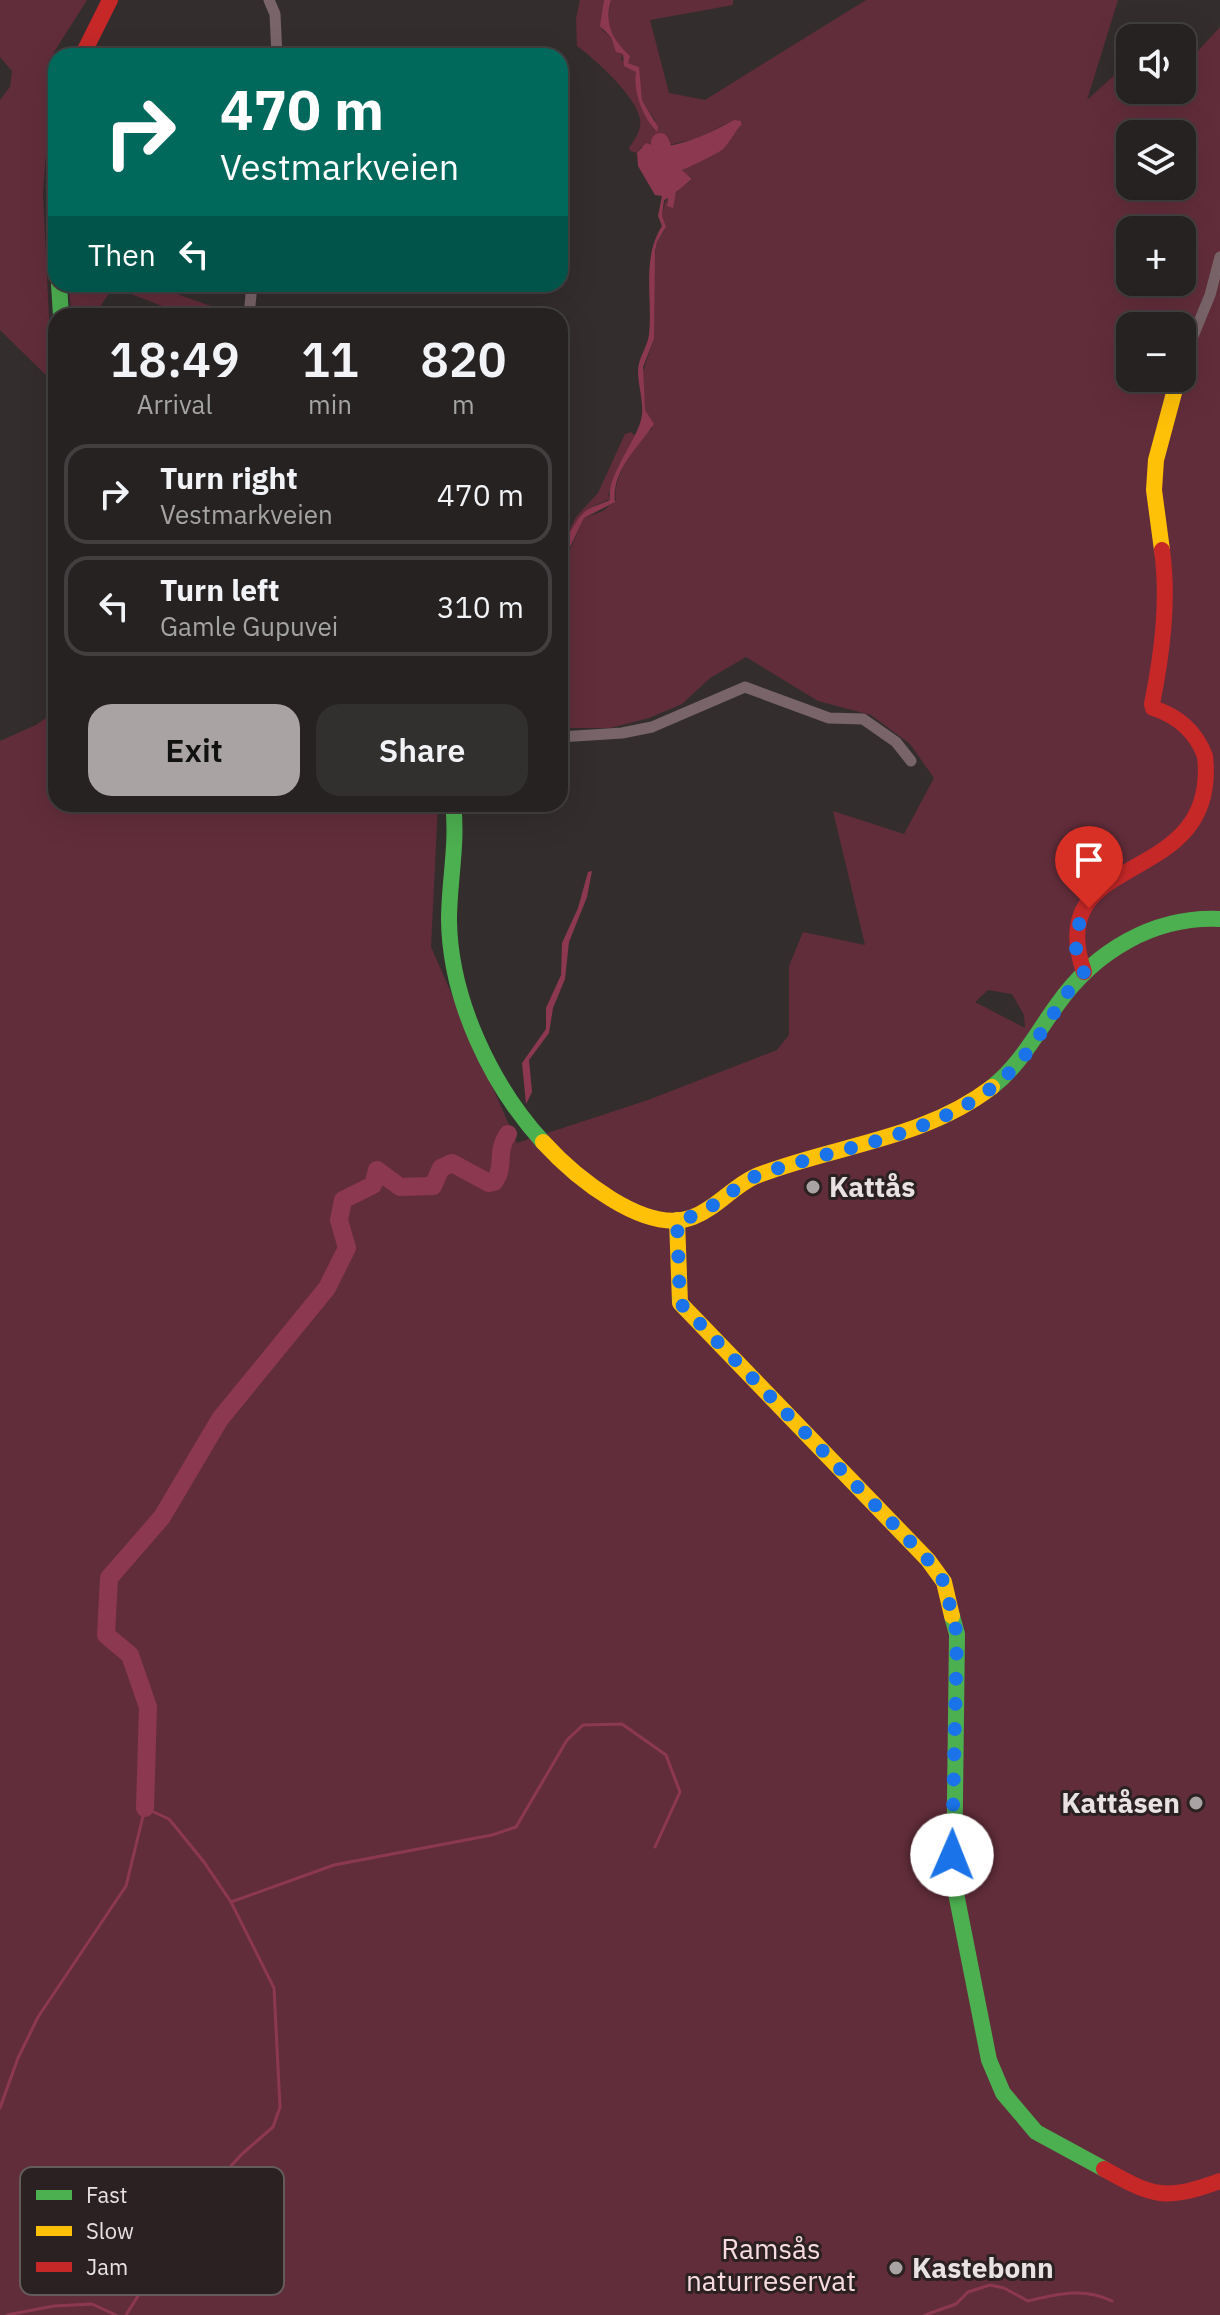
<!DOCTYPE html>
<html lang="en">
<head>
<meta charset="utf-8">
<style>
  body { margin:0; font-family:"IBM Plex Sans",sans-serif; background:#322f2f; color:#f1f3f6; height:100vh; display:flex; flex-direction:column; font-size:30px; white-space:nowrap }
  * { box-sizing:border-box; margin:0 }
  p { font-size:26px; color:#a4a4a5 }
  .icon { flex:none; width:44px; height:44px; fill:none; stroke:currentColor; stroke-width:2; stroke-linecap:round; stroke-linejoin:round }
  .map { position:relative; flex:1; overflow:hidden }
  .drawer { position:absolute; left:48px; top:308px; width:520px; height:504px; display:flex; flex-direction:column; background:#262222; border-radius:24px; box-shadow:0 8px 32px #0002,0 0 0 2px #423f40 }
  .drawer>* { flex:none }
  .banner { position:absolute; left:48px; top:48px; width:520px; height:244px; border-radius:24px; box-shadow:0 8px 32px #0002,0 0 0 2px #423f40; background:#00695c; color:#fff; overflow:hidden }
  .tools { position:absolute; left:1116px; top:24px; display:grid; gap:16px }
  .tools a { display:grid; place-items:center; width:80px; height:80px; border-radius:16px; background:#262222; box-shadow:0 8px 32px #0002,0 0 0 2px #423f40; font-size:40px }
  .pin { position:absolute; display:grid; place-items:center; width:68px; height:68px; color:#fff; margin:-82px -34px; border-radius:50% 50% 50% 0; rotate:-45deg; box-shadow:0 0 8px #0007 }
  .pin .icon { rotate:45deg }
  .me { position:absolute; width:88px; margin:-44px; rotate:1deg; stroke-linejoin:round; filter:drop-shadow(0 0 6px #0008) }
  .turn { display:flex; align-items:center; gap:28px; height:168px; padding:0 40px; font-size:36px }
  .turn .icon { width:104px; height:104px; stroke-width:2.5 }
  .turn b { display:block; font-size:56px; line-height:68px }
  .then { display:flex; align-items:center; height:76px; padding:0 40px; background:#0003; gap:16px; font-size:30px }
  .eta { display:flex; justify-content:space-evenly; align-items:center; height:136px; text-align:center }
  .eta b { font-size:48px; font-weight:600; line-height:56px }
  .action { display:flex; gap:16px; margin-top:auto; padding:16px 40px }
  .action a { flex:1; height:92px; border-radius:24px; background:#a9a3a4; color:#111; font-size:32px; font-weight:600; line-height:92px; text-align:center }
  .action a+a { background:#322f2f; color:#f1f3f6 }
  ul { padding:0; list-style:none }
  li { display:flex; align-items:center; gap:24px; height:100px; margin:0 16px 12px; padding:0 24px; border:4px solid #423f40; border-radius:24px }
  li div { flex:1 }
  li b { display:block; font-size:30px }
  li em { font-style:normal }
  .map>svg:first-child { display:block }
  .green { fill:#622d3b; fill-rule:evenodd }
  .water { fill:#8d3851 }
  .lines { fill:none; stroke-linecap:round; stroke-linejoin:round }
  .stream { stroke:#8d3851; stroke-width:3 }
  .river { stroke:#8d3851; stroke-width:18 }
  .street { stroke:#786469; stroke-width:11 }
  .fast { stroke:#4caf50; stroke-width:16 }
  .slow { stroke:#ffc107; stroke-width:16 }
  .jam { stroke:#c62828; stroke-width:16 }
  .route { stroke:#1a73e8; stroke-width:14; stroke-dasharray:0 25.2 }
  .poi-dot { fill:#a9a3a4; stroke:#2b2123; stroke-width:3 }
  .labels { text-anchor:middle; stroke-width:6; stroke-linejoin:round; paint-order:stroke }
  .poi-label { font-size:28px; font-weight:bold; fill:#e8e2e3; stroke:#2b2123; text-anchor:start }
  .park-label { font-size:28px; fill:#f7dbe0; stroke:#2b2123 }
  .key { fill:#2b2123; stroke:#645b5d; stroke-width:2 }
  .key-label { font-size:22px; fill:#e8e2e3 }
</style>
</head>
<body>
<div class="map">
<svg width="1220" height="2315" viewBox="0 0 1220 2315">
  <rect width="100%" height="100%" fill="#332d2e"/>
  <!-- green -->
  <g class="green">
    <polygon points="0,0 87,0 54,52 43,192 52,381 0,330 0,100 10,87 12,71 0,57"/>
    <path d="M580,0H604L602,30L611,37L616,51L623,54L621,59L636,72L637,93L655,131V120L642,100L637,66L628,63L607,25L611,0H733V5L650,20L669,93L705,100L866,0H1118L1087,100L1130,61V90H1182V54L1196,53L1220,27V2315H0V741L36,725L56,711V804H438L431,947L517,1143L648,1100L777,1050L789,1035V966L803,932L865,945L833,811L904,834L934,778L910,744L871,715L818,701L746,657L710,678L682,704L649,718L610,728H560V566L563,565L584,518L603,511L616,500C611,482 636,439 652,429L645,410L642,374L654,339L653,268L657,242L665,230L662,216L666,197L667,204L681,187L691,181L692,178L684,173L683,169L725,147L743,122C727,119 711,134 694,139C676,144 660,147 641,147L637,153L630,151L629,148C635,139 642,130 640,119C636,96 595,59 577,46L576,19ZM1130,134H1182V186H1130ZM1130,230H1182V282H1130ZM1130,326H1182V378H1130ZM988,990L1012,994L1024,1015L1025,1028L975,1002Z"/>
    <polygon points="68,284 149,284 239,316 188,316 113,287 94,316 72,316"/>
    <polygon points="631,432 636,436 618,467 608,495 610,499 589,508 577,522 560,561 560,549 576,517 598,493 625,434"/>
  </g>
  <!-- water -->
  <g class="water">
    <path d="M604,0H611C604,24 612,39 630,56L628,63L639,67L642,100L658,127L657,132C643,117 633,93 636,72L624,66L623,54L616,52L611,37L600,26Z"/>
    <path d="M734,120L741,121L742,124C735,131 730,143 722,150C714,155 690,167 682,170L692,179L676,192L673,208L667,206L668,198L664,200L662,216L666,227L657,242L655,252L654,339L643,367L645,410L654,424C638,447 611,472 615,502L584,518L561,566C559,552 574,519 587,510C594,505 603,504 610,500C606,477 635,443 641,420C645,404 638,387 638,371C638,358 647,348 649,335C653,299 641,259 662,226L658,216L662,196L655,195L638,166L637,153L646,143C670,154 712,132 734,120Z"/>
    <polygon points="592,871 587,897 569,942 565,979 553,1008 549,1033 529,1060 532,1092 526,1104 522,1063 546,1029 546,1008 561,975 562,943 578,908 588,872"/>
  </g>
  <g class="lines">
    <!-- stream -->
    <g class="stream">
      <polyline points="231,1902 334,1865 492,1835 516,1827 567,1740 583,1725 622,1724 666,1755 680,1792 655,1847"/>
      <polyline points="0,2108 18,2058 38,2017 126,1886 145,1808 169,1819 204,1862 231,1902 274,1988 280,2107 273,2127 242,2154 196,2204 126,2315"/>
      <polyline points="7,2315 54,2306 92,2304 116,2315"/>
      <path d="M925,2315L956,2304L968,2292L990,2285L1004,2288L1028,2301C1058,2294 1084,2287 1112,2301"/>
    </g>
    <!-- river -->
    <g class="river">
      <polyline points="660,142 662,147"/>
      <path d="M145,1808L148,1707L130,1655L106,1635L109,1578L162,1517L220,1419L327,1288L347,1248L339,1220L343,1200L373,1185L377,1170L400,1187L433,1186L441,1168L452,1163L489,1183L494,1182C506,1166 495,1153 508,1134"/>
    </g>
    <!-- street -->
    <g class="street">
      <polyline points="269,0 275,14 277,56"/>
      <polyline points="249,316 252,284"/>
      <polyline points="1182,363 1210,295 1220,257"/>
      <polyline points="560,737 622,733 652,727 745,687 829,718 863,719 896,742 911,761"/>
    </g>
    <!-- fast -->
    <g class="fast">
      <polyline points="59,284 61,316"/>
      <path d="M453,804C458,843 449,881 449,920C450,999 491,1085 543,1142"/>
      <path d="M992,1087C1020,1065 1036,1034 1057,1005C1095,951 1154,916 1220,919"/>
      <polyline points="952,1616 957,1634 954,1883 989,2060 1003,2093 1036,2132 1104,2169"/>
    </g>
    <!-- slow -->
    <g class="slow">
      <polyline points="1162,550 1154,490 1156,460 1178,378"/>
      <path d="M543,1142C573,1175 645,1236 693,1217C717,1208 733,1186 756,1176C835,1145 923,1140 992,1087"/>
      <polyline points="677,1220 680,1303 928,1560 944,1582 952,1616"/>
    </g>
    <!-- jam -->
    <g class="jam">
      <polyline points="82,56 110,0"/>
      <path d="M1084,972C1040,846 1220,892 1205,756C1196,732 1178,716 1153,708L1152,704C1162,654 1169,601 1162,550"/>
      <path d="M1104,2169C1154,2197 1165,2201 1220,2181"/>
    </g>
  </g>
  <g class="lines">
    <!-- route -->
    <path class="route" d="M952,1855L957,1634L944,1582L928,1560L680,1303L677,1220C709,1216 729,1189 758,1175C842,1145 944,1137 1011,1071C1040,1042 1056,1003 1084,972C1072,948 1072,929 1089,908"/>
  </g>
  <!-- markers -->
  <g class="poi-dot">
    <circle cx="813" cy="1187" r="8"/>
    <circle cx="1196" cy="1803" r="8"/>
    <circle cx="896" cy="2268" r="8"/>
  </g>
  <g class="labels">
    <!-- poi labels -->
    <g class="poi-label">
      <text x="829" y="1197">Kattås</text>
      <text x="1180" y="1813" text-anchor="end">Kattåsen</text>
      <text x="912" y="2278">Kastebonn</text>
    </g>
    <!-- park labels -->
    <g class="park-label">
      <text x="771" y="2259">Ramsås<tspan x="771" dy="32">naturreservat</tspan></text>
    </g>
  </g>
  <!-- legend -->
  <rect x="20" y="2167" width="264" height="128" rx="12" class="key"/>
  <rect x="36" y="2190" width="36" height="10" fill="#4caf50"/>
  <rect x="36" y="2226" width="36" height="10" fill="#ffc107"/>
  <rect x="36" y="2262" width="36" height="10" fill="#c62828"/>
  <g class="key-label">
    <text x="86" y="2203">Fast</text>
    <text x="86" y="2239">Slow</text>
    <text x="86" y="2275">Jam</text>
  </g>
</svg>
<div class="tools">
<a><svg class="icon" aria-label="sound" viewBox="0 0 24 24"><path d="M4 9h4l5-4v14l-5-4H4zM17 9q2 3 0 6"/></svg></a>
<a><svg class="icon" aria-label="layers" viewBox="0 0 24 24"><path d="M12 4l9 5-9 5-9-5zM3 14l9 5 9-5"/></svg></a>
<a>+</a>
<a>−</a>
</div>
<div class="pin" style="left:1089px;top:908px;background:#d93025"><svg class="icon" aria-label="arrive" viewBox="0 0 24 24"><path d="M6 21V4h12l-3 4 3 4H6"/></svg></div>
<svg class="me" style="left:952px;top:1855px" viewBox="-20 -20 40 40"><circle r="19" fill="#fff"/><path d="M0-13L10 11 0 6-10 11z" fill="#1a73e8"/></svg>
<div class="banner">
<div class="turn"><svg class="icon" aria-label="right" viewBox="0 0 24 24"><path d="M7 20v-9h11M14 6l5 5-5 5"/></svg><div><b>470 m</b>Vestmarkveien</div></div>
<div class="then">Then<svg class="icon" aria-label="left" viewBox="0 0 24 24"><path d="M17 20v-9H6M10 6l-5 5 5 5"/></svg></div>
</div>
<section class="drawer">
<div class="eta">
<div><b>18:49</b><p>Arrival</p></div>
<div><b>11</b><p>min</p></div>
<div><b>820</b><p>m</p></div>
</div>
<ul>
<li><svg class="icon" aria-label="right" viewBox="0 0 24 24"><path d="M7 20v-9h11M14 6l5 5-5 5"/></svg><div><b>Turn right</b><p>Vestmarkveien</p></div><em>470 m</em></li>
<li><svg class="icon" aria-label="left" viewBox="0 0 24 24"><path d="M17 20v-9H6M10 6l-5 5 5 5"/></svg><div><b>Turn left</b><p>Gamle Gupuvei</p></div><em>310 m</em></li>
</ul>
<div class="action"><a>Exit</a><a>Share</a></div>
</section>
</div>
</body>
</html>
